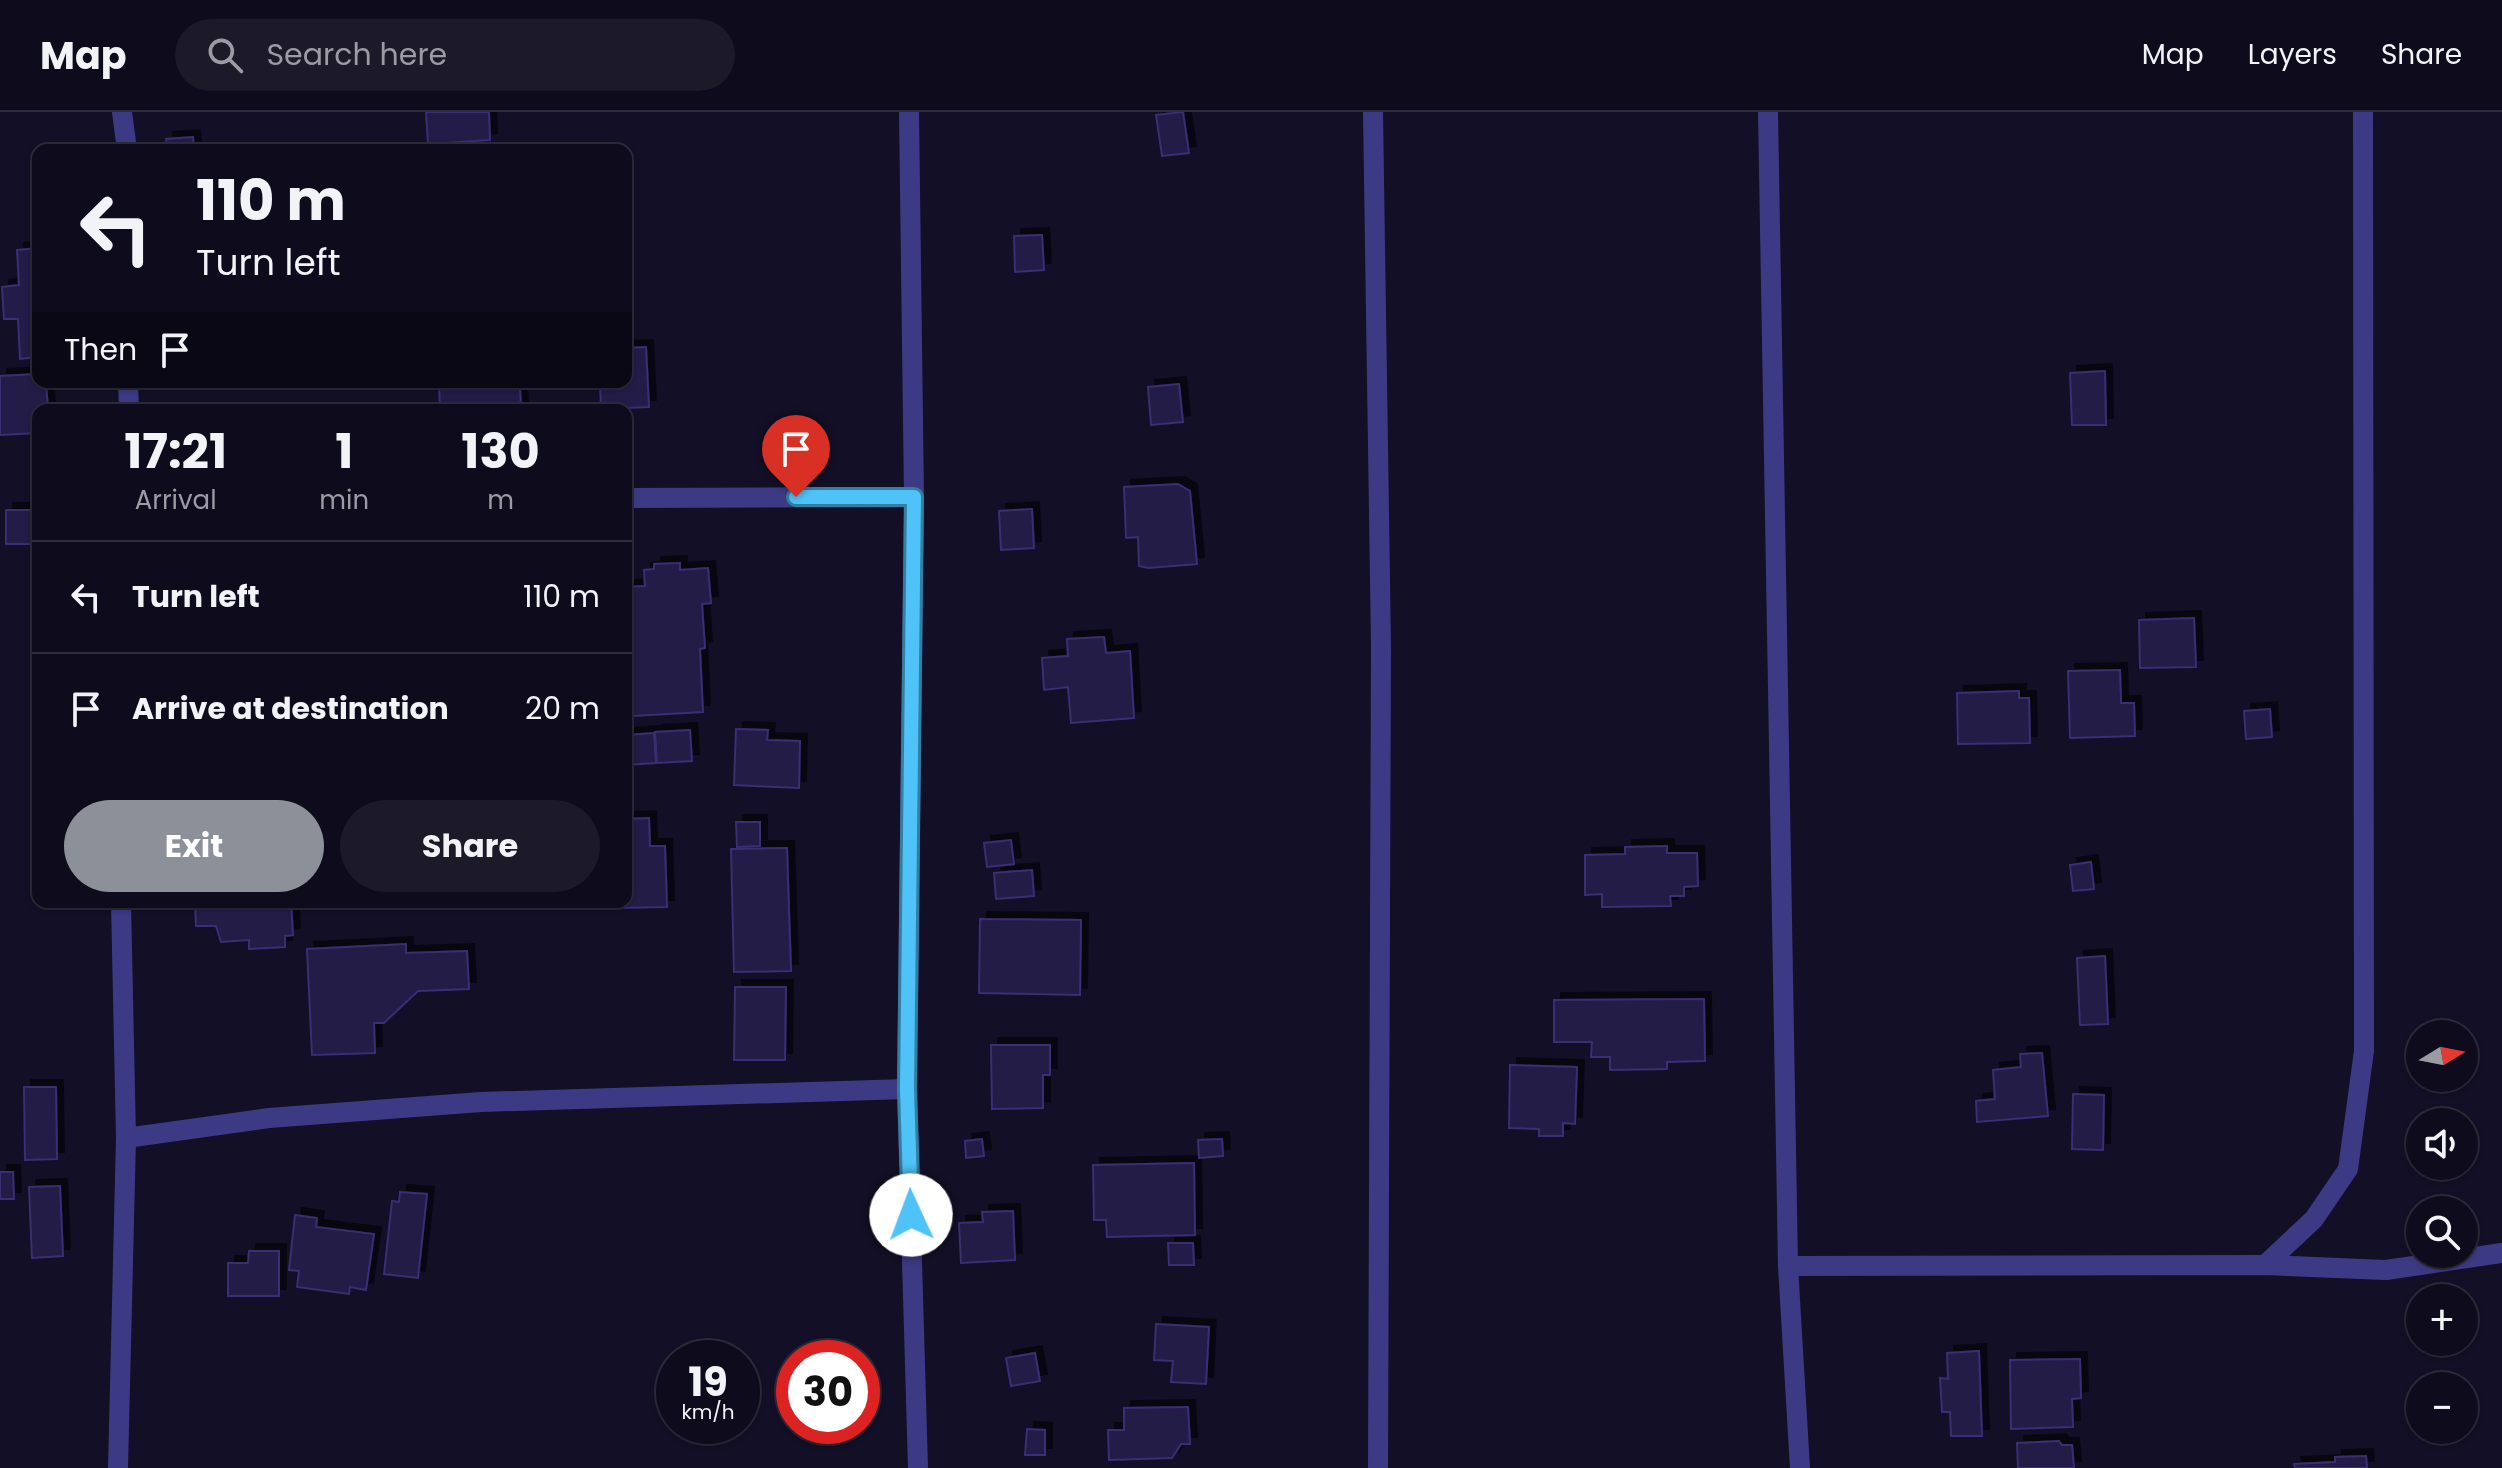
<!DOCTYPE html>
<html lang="en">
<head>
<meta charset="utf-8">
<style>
  body { margin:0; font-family:Poppins,sans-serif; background:#1c1929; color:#f1f3f6; height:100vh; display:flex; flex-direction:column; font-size:30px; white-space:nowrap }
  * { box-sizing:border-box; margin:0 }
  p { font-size:26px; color:#9b9ba3 }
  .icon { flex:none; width:44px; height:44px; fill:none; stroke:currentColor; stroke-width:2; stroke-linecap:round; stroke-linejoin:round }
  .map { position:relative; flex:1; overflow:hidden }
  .panel { position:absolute; left:32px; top:292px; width:600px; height:504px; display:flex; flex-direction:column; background:#0e0b1c; border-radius:16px; box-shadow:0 2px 6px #0004,0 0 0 2px #2e2b3b }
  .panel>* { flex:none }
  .guide { position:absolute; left:32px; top:32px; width:600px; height:244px; border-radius:16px; box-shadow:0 2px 6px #0004,0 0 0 2px #2e2b3b; background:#0e0b1c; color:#f1f3f6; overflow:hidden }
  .needle { width:52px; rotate:80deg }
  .fabs { position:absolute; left:2406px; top:908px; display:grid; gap:16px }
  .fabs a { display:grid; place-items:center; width:72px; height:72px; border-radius:50%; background:#0e0b1c; box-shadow:0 2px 6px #0004,0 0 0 2px #2e2b3b; font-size:40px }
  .speed { position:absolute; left:656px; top:1228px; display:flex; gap:16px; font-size:40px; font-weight:700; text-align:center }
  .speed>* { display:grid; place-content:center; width:104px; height:104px; border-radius:50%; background:#0e0b1c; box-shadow:0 2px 6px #0004,0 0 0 2px #2e2b3b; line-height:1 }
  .speed small { font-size:20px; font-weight:400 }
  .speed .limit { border:12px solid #d22; background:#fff; color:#111 }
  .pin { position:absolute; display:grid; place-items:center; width:68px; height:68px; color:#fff; margin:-82px -34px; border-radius:50% 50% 50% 0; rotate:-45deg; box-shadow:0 0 8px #0007 }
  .pin .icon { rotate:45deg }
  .me { position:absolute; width:88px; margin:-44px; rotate:358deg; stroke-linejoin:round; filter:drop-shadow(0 0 6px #0008) }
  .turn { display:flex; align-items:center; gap:28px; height:168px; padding:0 32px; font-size:36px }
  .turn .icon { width:104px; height:104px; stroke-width:2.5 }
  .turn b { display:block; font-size:56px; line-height:68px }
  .then { display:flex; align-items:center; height:76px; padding:0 32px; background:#0003; gap:16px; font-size:30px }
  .eta { display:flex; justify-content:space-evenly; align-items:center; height:136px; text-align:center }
  .eta b { font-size:48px; font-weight:700; line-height:56px }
  .primary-button { display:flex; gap:16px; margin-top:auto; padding:16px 32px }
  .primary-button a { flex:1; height:92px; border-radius:48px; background:#8c9099; color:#fff; font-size:32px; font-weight:700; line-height:92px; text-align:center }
  .primary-button a+a { background:#1c1929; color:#f1f3f6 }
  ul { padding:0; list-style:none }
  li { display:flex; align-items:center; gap:24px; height:112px; padding:0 32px; border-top:2px solid #2e2b3b }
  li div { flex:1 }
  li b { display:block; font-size:30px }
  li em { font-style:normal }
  header { display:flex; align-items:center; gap:48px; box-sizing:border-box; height:112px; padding:0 40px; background:#0e0b1c; border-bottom:2px solid #2e2b3b }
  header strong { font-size:38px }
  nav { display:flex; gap:44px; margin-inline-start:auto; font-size:28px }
  .search { width:560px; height:72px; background:#1c1929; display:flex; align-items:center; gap:20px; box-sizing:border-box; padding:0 28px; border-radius:44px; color:#9b9ba3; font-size:30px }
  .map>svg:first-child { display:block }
  .building { fill:#241b47; stroke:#3b2d73; stroke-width:2; filter:url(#shadow) }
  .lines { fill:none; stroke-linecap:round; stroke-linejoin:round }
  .minor { stroke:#3d3a85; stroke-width:20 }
  .route-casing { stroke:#337fa1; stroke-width:20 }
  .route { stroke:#4fc3f7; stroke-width:14 }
</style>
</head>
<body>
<header>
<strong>Map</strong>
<div class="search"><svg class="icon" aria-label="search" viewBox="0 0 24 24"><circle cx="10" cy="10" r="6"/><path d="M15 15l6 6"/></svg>Search here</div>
<nav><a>Map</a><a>Layers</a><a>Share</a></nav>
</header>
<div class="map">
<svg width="2502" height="1356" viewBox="0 0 2502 1356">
  <defs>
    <filter id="shadow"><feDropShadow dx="7" dy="-7" stdDeviation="0" flood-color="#0009"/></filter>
  </defs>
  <rect width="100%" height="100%" fill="#130f26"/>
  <!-- building -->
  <g class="building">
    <polygon points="426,0 489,0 490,28 428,32"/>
    <polygon points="1183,0 1189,41 1162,44 1156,3"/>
    <polygon points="193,25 194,38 167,38 166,27"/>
    <polygon points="1042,123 1044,158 1015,160 1014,124"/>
    <polygon points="38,136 38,245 20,247 18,207 4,207 2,175 19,173 17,138"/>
    <polygon points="646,235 649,295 601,297 600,270 626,270 626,236"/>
    <polygon points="2105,259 2106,313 2072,313 2070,261"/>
    <polygon points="38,262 38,270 46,270 48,298 38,298 38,321 0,323 0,264"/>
    <polygon points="439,270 510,270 510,276 520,275 521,298 440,298"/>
    <polygon points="1179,272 1183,310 1151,313 1148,275"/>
    <polygon points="1178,372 1190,379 1197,452 1148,456 1139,454 1138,425 1126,426 1124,375"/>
    <polygon points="1032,397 1034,436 1001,438 999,399"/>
    <rect x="6" y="398" width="32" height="34"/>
    <polygon points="680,451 680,458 708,456 711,491 702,492 705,536 700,537 703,600 633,604 631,573 626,573 626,475 645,474 644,458 654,457 654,452"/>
    <polygon points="2194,506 2196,555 2140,556 2139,508"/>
    <polygon points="1104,525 1106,541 1130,539 1134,606 1071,611 1068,575 1044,578 1042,546 1068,544 1067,527"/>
    <polygon points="2120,558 2121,591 2134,591 2135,624 2070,626 2068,559"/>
    <polygon points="2019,579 2019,586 2029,586 2030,631 1958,632 1957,581"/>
    <polygon points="2270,597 2272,625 2246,627 2244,599"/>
    <polygon points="736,617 768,618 767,628 800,629 799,676 734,673"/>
    <polygon points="690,618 692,649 657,651 655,620"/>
    <polygon points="654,621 656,651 626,653 626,623"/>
    <polygon points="649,706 650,734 665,734 667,795 614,796 613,790 626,790 626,707"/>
    <polygon points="736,710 760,710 760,734 737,735"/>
    <polygon points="1011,728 1014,752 987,755 984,731"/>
    <polygon points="1667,734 1667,741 1697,741 1698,774 1684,775 1684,784 1670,784 1671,794 1602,795 1602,782 1585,783 1585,743 1625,742 1625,735"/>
    <polygon points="787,736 791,859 734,860 731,737"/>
    <polygon points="2091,750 2094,777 2073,779 2070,753"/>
    <polygon points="1032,758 1034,784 996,787 994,761"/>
    <polygon points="195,790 291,790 293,823 285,824 285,835 249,837 249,828 221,830 216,814 196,814"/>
    <polygon points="980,807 1081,808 1080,883 979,881"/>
    <polygon points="406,832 406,841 467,839 469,877 418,879 384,911 374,911 375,941 312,943 307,837"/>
    <polygon points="2105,844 2108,912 2080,913 2077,846"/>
    <polygon points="735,875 786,875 785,948 734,948"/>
    <polygon points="1704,887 1705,949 1667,950 1667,957 1610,958 1610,945 1591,945 1592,930 1554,930 1554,888"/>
    <polygon points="991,933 1050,933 1050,963 1043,963 1043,996 992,997"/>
    <polygon points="2042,941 2048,1004 1977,1010 1976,989 1995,987 1993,958 2021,955 2020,942"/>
    <polygon points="1510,953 1577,955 1575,1012 1563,1011 1563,1024 1539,1024 1539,1017 1509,1016"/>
    <polygon points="24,975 56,975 57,1047 25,1048"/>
    <polygon points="2073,982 2104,983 2103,1038 2072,1037"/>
    <polygon points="982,1027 984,1044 966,1046 965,1029"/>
    <polygon points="1222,1027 1223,1044 1199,1046 1198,1028"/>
    <polygon points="1194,1051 1195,1123 1107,1125 1106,1108 1094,1108 1093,1053"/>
    <polygon points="0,1060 13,1060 14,1087 0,1087"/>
    <polygon points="60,1074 63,1144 32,1146 29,1075"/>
    <polygon points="400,1080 427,1082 418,1166 384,1162 392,1089 399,1090"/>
    <polygon points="1013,1099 1015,1148 961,1151 959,1111 983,1110 982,1100"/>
    <polygon points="295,1103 317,1106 316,1115 374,1122 366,1178 350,1175 349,1182 297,1175 299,1159 289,1158"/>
    <polygon points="1168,1131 1193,1131 1194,1153 1169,1153"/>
    <polygon points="249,1139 279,1139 279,1184 228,1184 228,1151 248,1151"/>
    <polygon points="1156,1212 1209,1215 1206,1272 1171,1270 1173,1249 1154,1248"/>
    <polygon points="1979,1239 1982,1324 1951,1324 1950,1300 1942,1300 1940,1266 1948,1267 1947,1241"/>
    <polygon points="1035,1241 1040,1269 1011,1274 1006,1246"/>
    <polygon points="2080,1247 2081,1286 2072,1287 2073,1315 2011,1317 2010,1248"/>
    <polygon points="1188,1295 1190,1332 1181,1332 1172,1346 1109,1348 1108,1318 1124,1318 1124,1296"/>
    <polygon points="1027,1317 1045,1318 1045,1343 1025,1343"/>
    <polygon points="2059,1329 2062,1333 2072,1333 2074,1356 2018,1356 2017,1331"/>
    <polygon points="2366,1344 2367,1356 2295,1356 2294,1352 2335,1350 2335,1345"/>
  </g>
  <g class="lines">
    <!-- minor -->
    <g class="minor">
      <polyline points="122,0 127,38"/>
      <polyline points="909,0 914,385 907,977 918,1356"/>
      <polyline points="1373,0 1381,535 1378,1356"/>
      <polyline points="1768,0 1788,1154 1800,1356"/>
      <polyline points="128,270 129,298"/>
      <polyline points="626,386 914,385"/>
      <polyline points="126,1026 269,1006 481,990 907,977"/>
      <polyline points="2265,1153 2314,1107 2348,1057 2364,939 2363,0"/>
      <polyline points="1788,1154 2265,1153 2386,1158 2502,1141"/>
      <polyline points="118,1356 126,1026 121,790"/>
    </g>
  </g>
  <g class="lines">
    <defs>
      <polyline id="route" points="796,385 914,385 907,977 911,1103"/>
    </defs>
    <!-- route casing -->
    <use href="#route" class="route-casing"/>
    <!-- route -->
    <use href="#route" class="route"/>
  </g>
</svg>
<div class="fabs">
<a><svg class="needle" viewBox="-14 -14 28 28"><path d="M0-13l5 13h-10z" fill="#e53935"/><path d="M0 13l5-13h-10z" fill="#9b9ba3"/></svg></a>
<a><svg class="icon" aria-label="sound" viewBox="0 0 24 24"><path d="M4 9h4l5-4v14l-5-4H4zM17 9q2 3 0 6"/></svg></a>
<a><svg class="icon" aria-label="search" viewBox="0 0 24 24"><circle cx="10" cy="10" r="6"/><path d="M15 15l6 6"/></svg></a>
<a>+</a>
<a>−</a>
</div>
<div class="speed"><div>19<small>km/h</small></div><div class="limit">30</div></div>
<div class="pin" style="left:796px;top:385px;background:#d93025"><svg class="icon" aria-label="arrive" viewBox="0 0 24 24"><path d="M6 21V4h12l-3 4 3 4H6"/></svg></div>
<svg class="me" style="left:911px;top:1103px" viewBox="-20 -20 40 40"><circle r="19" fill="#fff"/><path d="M0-13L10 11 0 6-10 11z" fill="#4fc3f7"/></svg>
<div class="guide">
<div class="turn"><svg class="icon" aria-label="left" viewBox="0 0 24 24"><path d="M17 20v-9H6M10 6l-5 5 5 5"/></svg><div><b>110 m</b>Turn left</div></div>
<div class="then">Then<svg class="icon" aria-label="arrive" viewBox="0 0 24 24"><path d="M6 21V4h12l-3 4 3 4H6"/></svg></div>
</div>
<section class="panel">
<div class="eta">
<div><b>17:21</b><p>Arrival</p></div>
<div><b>1</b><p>min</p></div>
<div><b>130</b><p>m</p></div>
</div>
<ul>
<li><svg class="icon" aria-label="left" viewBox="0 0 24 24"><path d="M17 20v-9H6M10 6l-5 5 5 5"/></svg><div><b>Turn left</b></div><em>110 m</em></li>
<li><svg class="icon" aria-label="arrive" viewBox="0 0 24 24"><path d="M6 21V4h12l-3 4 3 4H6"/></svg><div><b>Arrive at destination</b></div><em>20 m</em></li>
</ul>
<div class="primary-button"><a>Exit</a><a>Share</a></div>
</section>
</div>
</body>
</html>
